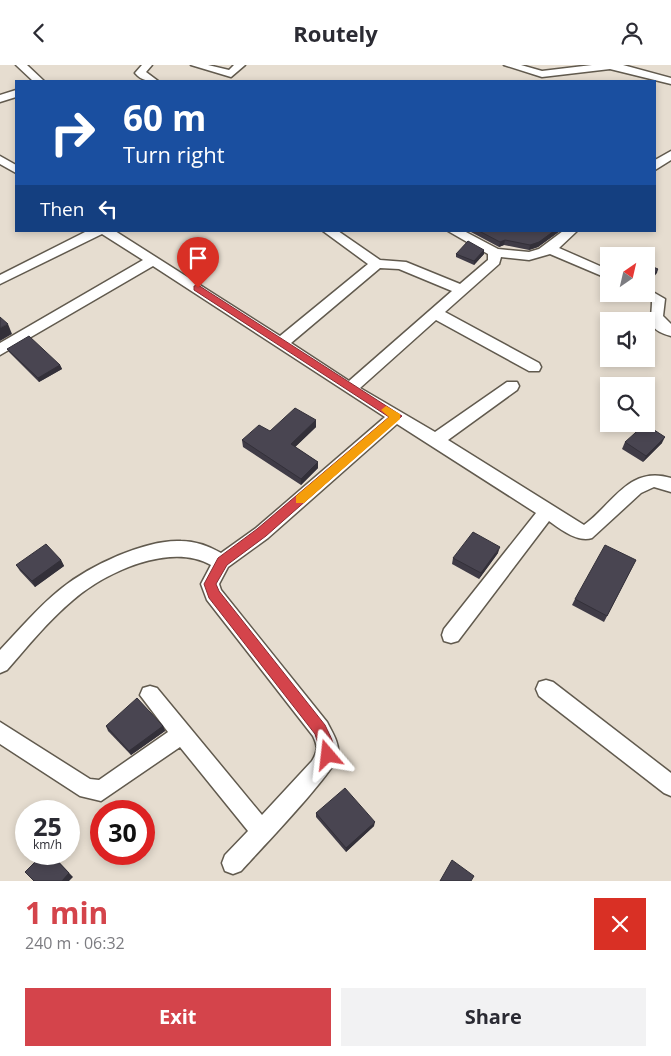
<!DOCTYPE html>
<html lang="en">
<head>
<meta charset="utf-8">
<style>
  body { margin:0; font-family:"Open Sans",sans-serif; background:#f2f2f3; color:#2b2b33; height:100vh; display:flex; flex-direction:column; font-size:19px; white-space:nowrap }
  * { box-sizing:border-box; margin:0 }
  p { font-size:16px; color:#7c7c81 }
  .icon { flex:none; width:28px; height:28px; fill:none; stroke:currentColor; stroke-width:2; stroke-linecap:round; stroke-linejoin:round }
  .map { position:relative; height:816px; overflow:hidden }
  .sheet { display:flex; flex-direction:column; background:#fff; flex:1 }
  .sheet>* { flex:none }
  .banner { position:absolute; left:15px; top:15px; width:641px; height:152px; border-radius:0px; box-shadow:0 2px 8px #0003; background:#1a4fa0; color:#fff; overflow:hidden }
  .needle { width:32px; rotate:34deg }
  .tools { position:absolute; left:600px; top:182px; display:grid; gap:10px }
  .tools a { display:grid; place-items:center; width:55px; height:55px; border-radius:0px; background:#fff; box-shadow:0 2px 8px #0003; font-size:25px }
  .speed { position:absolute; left:15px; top:735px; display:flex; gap:10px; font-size:25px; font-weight:700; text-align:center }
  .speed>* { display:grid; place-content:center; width:65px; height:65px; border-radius:50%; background:#fff; box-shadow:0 2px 8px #0003; line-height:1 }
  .speed small { font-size:12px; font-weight:400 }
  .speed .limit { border:8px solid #d22; background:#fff; color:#111 }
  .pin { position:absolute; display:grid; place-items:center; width:42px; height:42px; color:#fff; margin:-51px -21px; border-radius:50% 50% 50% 0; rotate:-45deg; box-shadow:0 0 5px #0007 }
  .pin .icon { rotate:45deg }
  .me { position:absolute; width:55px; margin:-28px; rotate:343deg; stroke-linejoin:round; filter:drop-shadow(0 0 4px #0008) }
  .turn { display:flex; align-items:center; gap:18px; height:105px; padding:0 25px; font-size:22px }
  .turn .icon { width:65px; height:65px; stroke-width:2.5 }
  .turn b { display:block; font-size:35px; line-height:42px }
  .then { display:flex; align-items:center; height:48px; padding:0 25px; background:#0003; gap:10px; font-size:19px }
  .round { display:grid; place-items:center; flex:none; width:52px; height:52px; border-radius:0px; background:#f2f2f3 }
  .overview { display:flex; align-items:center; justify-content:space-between; height:85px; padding:0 25px }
  h1 { font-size:30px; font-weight:700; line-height:38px; color:#d4444b }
  .primary-button { display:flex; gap:10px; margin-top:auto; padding:10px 25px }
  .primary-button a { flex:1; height:58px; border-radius:0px; background:#d4444b; color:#fff; font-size:20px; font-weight:700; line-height:58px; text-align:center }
  .primary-button a+a { background:#f2f2f3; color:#2b2b33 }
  header { display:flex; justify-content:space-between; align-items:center; height:65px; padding:0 25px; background:#fff; font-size:22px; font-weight:700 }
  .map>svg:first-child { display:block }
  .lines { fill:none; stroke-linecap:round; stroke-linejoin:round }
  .street-casing { stroke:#615a4e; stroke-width:3 }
  .street { fill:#fff; fill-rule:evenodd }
  .wall { fill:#3f3b46 }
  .shaded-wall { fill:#333039 }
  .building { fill:#494551; stroke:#333039 }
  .route { fill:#d4444b; stroke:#8a2c31 }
  .slow { fill:#f59e0b }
</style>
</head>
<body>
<header><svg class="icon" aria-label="back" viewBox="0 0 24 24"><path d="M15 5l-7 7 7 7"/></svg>Routely<svg class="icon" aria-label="person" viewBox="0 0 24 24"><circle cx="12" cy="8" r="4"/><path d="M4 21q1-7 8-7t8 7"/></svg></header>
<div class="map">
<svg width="671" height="816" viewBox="0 0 671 816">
  <rect width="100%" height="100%" fill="#e6ddd0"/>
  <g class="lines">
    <defs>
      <g id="street">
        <polygon points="16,0 27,0 44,16 33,16"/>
        <path d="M142,0H152L146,7L158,16C148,16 142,16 135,8Z"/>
        <polygon points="191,0 208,0 229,5 234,0 245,0 231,12"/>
        <polygon points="504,0 521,0 542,6 592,0 623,0 671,13 671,19 610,4 542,12"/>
        <polygon points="16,25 16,32 0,37 0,30"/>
        <polygon points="671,86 671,95 655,105 655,95"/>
        <polygon points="0,91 16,100 16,108 0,99"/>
        <path d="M87,166H115L280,271L368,199L323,166H338L380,195L406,197L460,219L488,195V189L448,166H464L498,184L529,187L539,184L563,166H577L559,183L609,205V214L550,189L529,195L501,192L499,199L445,247L539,298L541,302L539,306H529L436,255L360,323L435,367L507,317H517L519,321L517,325L448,375L584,460C613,439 629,400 671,413V427L654,422L641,428L592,473C578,478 560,464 549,456L458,576L451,578L444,576L442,570L444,564L536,448L397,359L268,473L228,502L219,519L221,525L327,657C332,667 340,679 338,690C336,706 257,788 241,806L233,809L225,806L222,798L225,790L248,766L180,682L101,736L80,731L0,679V657L90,714L99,715L168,667L140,630L143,623L150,621L157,623L262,750L312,696C318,686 318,681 313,671L207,535L201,519L211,500C170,477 106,507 73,535C48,556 28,581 7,605L0,608V585C20,564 39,541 62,523C89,501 146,474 181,476C195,476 209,481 221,488L256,463L385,352L153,201L0,290V278L143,195L102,169L0,219V210ZM380,203L399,204L452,226L349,316L291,278Z"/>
        <path d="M646,223L665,234L663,251L671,259V271C645,264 652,255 652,236L640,229H646Z"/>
        <polygon points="546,615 553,617 671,708 671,731 664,728 539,631 536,624 539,617"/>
      </g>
    </defs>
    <!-- street casing -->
    <use href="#street" class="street-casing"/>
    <!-- street -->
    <use href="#street" class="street"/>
  </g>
  <!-- wall -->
  <g class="wall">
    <polygon points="469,166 560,166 538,182 529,185 504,180 499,182"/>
    <polygon points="484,185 484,189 474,200 456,192 456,189"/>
    <polygon points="7,284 60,300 62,304 39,317 9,287"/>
    <polygon points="316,355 316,362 295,382 318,397 318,403 301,420 243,382 242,375 270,366"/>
    <polygon points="625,377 662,378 643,397 622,384"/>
    <polygon points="498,488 479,514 452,499 453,493"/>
    <polygon points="61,495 64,501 35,522 20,506 16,500"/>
    <polygon points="636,495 604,557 572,540 575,534"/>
    <polygon points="106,661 163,661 165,666 131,690 108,666"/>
    <polygon points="316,748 374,761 346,787 316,752"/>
  </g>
  <!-- shaded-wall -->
  <g class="shaded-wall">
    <polygon points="554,166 560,166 538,182 529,185 530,180"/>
    <polygon points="505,175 504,180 499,182 500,177"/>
    <polygon points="484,185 484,189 474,200 474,196"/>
    <polygon points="658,204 657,208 646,221 646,219"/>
    <polygon points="8,259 12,269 0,276 0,263"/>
    <polygon points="60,300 62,304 39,317 38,313"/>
    <polygon points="316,355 316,362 291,386 291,379"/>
    <polygon points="665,372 662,378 643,397 646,391"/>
    <polygon points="318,397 318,403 301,420 301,414"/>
    <polygon points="500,482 498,488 479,514 481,508"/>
    <polygon points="61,495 64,501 35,522 32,516"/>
    <polygon points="163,661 165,666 131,690 129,686"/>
    <polygon points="375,757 374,761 346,787 346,783"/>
    <polygon points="51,789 73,812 69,816 62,816"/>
  </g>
  <!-- building -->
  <g class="building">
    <polygon points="479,166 554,166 539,177 530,180 505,175 500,177"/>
    <polygon points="468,176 484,185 474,196 456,189"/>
    <polygon points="646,199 658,204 646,219"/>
    <polygon points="0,252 8,259 0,263"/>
    <polygon points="29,271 60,300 38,313 7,284"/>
    <polygon points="295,343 316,355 291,379 318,397 301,414 242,375 259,360 270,366"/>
    <polygon points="645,359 665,372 646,391 625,377"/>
    <polygon points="473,467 500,482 481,508 453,493"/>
    <polygon points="46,479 61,495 32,516 16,500"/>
    <polygon points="605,480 636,495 607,551 575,534"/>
    <polygon points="137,633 163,661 129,686 106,661"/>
    <polygon points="345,723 375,757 346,783 316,748"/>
    <polygon points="43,789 51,789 69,808 62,816 34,816 25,807"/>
    <polygon points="452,795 474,811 471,816 440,816"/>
  </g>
  <!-- route -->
  <path class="route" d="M198,220L402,351L266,471L227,500L216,519L219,526L325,660C330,671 338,683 333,695L328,697L323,695L315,669L209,533L204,519L218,493L257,464L389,352L194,225V221Z"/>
  <!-- slow -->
  <polygon class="slow" points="386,341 400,349 400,354 304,438 296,438 296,431 389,352 381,345"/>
</svg>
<div class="tools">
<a><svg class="needle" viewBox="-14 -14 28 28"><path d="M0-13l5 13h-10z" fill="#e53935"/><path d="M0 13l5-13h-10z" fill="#7c7c81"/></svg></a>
<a><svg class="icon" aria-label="sound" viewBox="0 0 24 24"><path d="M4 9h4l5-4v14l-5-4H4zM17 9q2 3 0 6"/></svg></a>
<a><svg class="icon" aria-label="search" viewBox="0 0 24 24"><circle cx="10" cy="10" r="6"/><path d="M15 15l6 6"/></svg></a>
</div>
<div class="speed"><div>25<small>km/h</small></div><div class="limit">30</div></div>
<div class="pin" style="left:198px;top:223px;background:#d93025"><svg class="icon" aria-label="arrive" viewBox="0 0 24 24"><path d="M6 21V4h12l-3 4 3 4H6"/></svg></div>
<svg class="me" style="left:328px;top:690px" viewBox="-20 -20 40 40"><path d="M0-17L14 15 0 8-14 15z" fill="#d4444b" stroke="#fff" stroke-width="4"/></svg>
<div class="banner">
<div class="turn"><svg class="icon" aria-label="right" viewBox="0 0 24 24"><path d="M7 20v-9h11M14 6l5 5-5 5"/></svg><div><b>60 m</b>Turn right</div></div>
<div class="then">Then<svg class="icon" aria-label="left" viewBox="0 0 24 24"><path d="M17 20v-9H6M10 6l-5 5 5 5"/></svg></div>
</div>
</div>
<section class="sheet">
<div class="overview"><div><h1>1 min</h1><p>240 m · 06:32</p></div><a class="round" style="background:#d93025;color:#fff"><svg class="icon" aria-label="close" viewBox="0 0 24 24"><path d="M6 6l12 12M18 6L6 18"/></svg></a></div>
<div class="primary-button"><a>Exit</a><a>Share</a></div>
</section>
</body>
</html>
